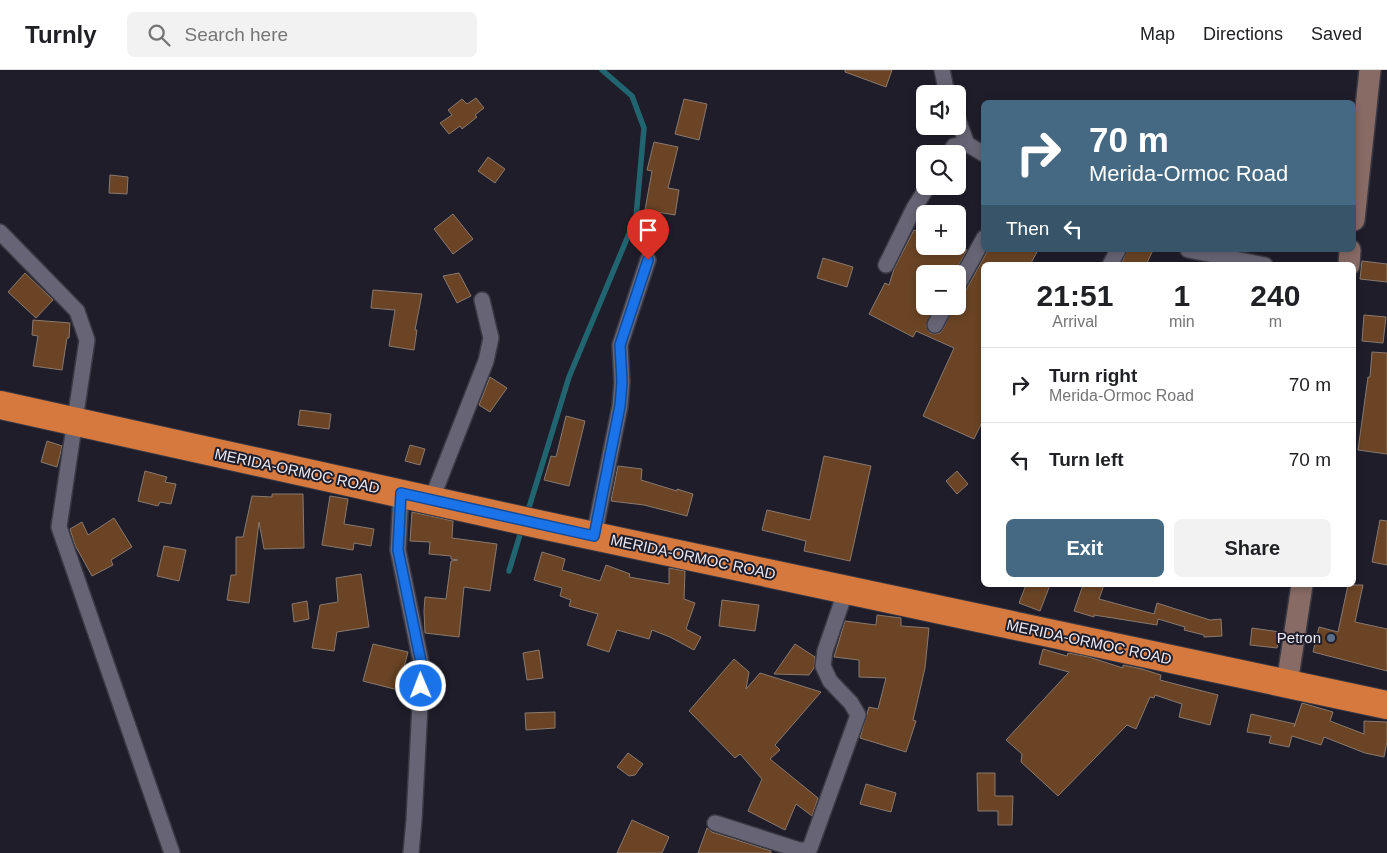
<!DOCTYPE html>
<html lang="en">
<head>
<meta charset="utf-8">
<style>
  body { margin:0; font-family:Helvetica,sans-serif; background:#f2f2f2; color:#202124; height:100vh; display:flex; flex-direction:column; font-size:19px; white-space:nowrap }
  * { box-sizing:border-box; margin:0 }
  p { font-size:16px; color:#757577 }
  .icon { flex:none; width:28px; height:28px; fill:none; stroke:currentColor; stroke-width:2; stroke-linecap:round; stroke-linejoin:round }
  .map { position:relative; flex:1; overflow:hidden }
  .details { position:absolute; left:981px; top:192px; width:375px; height:325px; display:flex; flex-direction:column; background:#fff; border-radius:8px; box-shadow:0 2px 8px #0003 }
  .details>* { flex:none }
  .guide { position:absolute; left:981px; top:30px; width:375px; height:152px; border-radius:8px; box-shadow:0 2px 8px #0003; background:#456982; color:#fff; overflow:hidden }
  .buttons { position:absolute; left:916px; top:15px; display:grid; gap:10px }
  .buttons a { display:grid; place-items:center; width:50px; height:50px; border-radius:8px; background:#fff; box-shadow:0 2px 8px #0003; font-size:25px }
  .pin { position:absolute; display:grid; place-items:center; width:42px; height:42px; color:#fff; margin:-51px -21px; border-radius:50% 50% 50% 0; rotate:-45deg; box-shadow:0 0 5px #0007 }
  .pin .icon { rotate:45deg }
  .me { position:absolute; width:55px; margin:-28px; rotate:359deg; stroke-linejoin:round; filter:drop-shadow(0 0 4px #0008) }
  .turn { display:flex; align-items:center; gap:18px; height:105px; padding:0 25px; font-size:22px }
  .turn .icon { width:65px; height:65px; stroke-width:2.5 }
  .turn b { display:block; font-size:35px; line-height:42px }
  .then { display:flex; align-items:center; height:48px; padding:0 25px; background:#0003; gap:10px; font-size:19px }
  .eta { display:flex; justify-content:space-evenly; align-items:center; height:85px; text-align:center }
  .eta b { font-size:30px; font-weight:700; line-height:35px }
  .action { display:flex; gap:10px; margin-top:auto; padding:10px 25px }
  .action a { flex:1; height:58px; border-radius:8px; background:#456982; color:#fff; font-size:20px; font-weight:700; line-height:58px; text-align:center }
  .action a+a { background:#f2f2f2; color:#202124 }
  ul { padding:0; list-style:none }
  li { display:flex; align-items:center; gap:15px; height:75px; padding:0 25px; border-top:1px solid #e0e0e0 }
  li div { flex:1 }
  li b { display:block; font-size:19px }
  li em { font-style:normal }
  header { display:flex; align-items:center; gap:30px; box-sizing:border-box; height:70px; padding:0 25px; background:#fff; border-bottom:1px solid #e0e0e0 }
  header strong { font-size:24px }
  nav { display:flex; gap:28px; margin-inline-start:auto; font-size:18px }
  .search { width:350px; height:45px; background:#f2f2f2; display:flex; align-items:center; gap:12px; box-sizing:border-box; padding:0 18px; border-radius:8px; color:#757577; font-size:19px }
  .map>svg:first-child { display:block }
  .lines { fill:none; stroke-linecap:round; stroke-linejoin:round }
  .stream { stroke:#216571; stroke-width:5.5 }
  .building { fill:#6a4425; stroke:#89796e }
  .street-casing { stroke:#3a3944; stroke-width:18 }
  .secondary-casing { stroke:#3a3944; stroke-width:24 }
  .highway-casing { stroke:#3a3944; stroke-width:30 }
  .street { stroke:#676575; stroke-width:15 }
  .secondary { stroke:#886b64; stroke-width:21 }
  .highway { stroke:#d6793e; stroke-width:28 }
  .route-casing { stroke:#114b97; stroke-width:12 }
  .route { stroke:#1a73e8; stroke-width:9 }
  .service-dot { fill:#5c6f8a; stroke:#1f1d2a; stroke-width:2 }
  .labels { text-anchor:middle; stroke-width:4; stroke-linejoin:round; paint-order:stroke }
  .street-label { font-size:15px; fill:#eae9f2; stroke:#1f1d2a }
  .poi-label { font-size:15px; fill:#eae9f2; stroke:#1f1d2a; text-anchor:end }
</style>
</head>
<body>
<header>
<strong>Turnly</strong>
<div class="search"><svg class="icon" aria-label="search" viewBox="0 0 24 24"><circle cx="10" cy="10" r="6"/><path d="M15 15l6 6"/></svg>Search here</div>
<nav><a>Map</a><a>Directions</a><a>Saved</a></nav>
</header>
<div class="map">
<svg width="1387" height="783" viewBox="0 0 1387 783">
  <rect width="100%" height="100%" fill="#1f1d2a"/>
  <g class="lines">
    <!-- stream -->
    <g class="stream">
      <polyline points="527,444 569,307 636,147 644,58 632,26 602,0"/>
      <polyline points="509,501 522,458"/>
    </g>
  </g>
  <!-- building -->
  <g class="building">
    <polygon points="845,0 892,0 886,17 845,2"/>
    <polygon points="476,28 484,38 475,45 477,47 462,59 460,56 449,64 440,53 452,45 448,40 462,29 467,34"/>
    <polygon points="684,29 707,34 699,70 675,64"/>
    <polygon points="654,72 678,77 668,118 679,120 675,145 645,140 652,101 647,100"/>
    <polygon points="488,87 505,99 495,113 478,101"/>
    <polygon points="110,105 128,107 127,124 109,123"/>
    <polygon points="453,144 473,169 453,184 434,159"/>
    <polygon points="914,160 925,164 925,176 963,176 962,180 967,180 954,204 925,204 925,236 933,239 926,256 930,263 935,264 940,263 943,259 954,236 958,236 958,229 960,224 966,220 988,180 1038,180 1030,195 984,195 984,348 974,369 923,346 954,278 916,261 913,267 869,244 885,213 889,215 894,199"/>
    <polygon points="1127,180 1153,180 1146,195 1125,195 1122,193"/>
    <polygon points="823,188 853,197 847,217 817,208"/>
    <polygon points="1362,191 1387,194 1387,212 1360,209"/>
    <polygon points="25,203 53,230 36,248 8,222"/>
    <polygon points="459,203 471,226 457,233 443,206"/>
    <polygon points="373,220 422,224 415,260 417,260 414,280 389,276 395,240 371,238"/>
    <polygon points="1364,245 1386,247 1383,273 1362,271"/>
    <polygon points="33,250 70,253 69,268 67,268 62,300 33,296 38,266 32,265"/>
    <polygon points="1372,282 1387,283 1387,384 1358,380 1368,307 1370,307"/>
    <polygon points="490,307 507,318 490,342 479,335"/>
    <polygon points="300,340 331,344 329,359 298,355"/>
    <polygon points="566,346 585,351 569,416 544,410 551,386 556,387"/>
    <polygon points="47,371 62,376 57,397 41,392"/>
    <polygon points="410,375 425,379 420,395 405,391"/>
    <polygon points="824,386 871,396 850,491 804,481 806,471 762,460 767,440 810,450"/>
    <polygon points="618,396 642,399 641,410 677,421 677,419 693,424 687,446 644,435 611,431"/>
    <polygon points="145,401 167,407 165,412 176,414 171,434 160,432 158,436 138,431"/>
    <polygon points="957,401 968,414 957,424 946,411"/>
    <polygon points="272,424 303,424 304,478 264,479 259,452 249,533 227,530 231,505 236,505 236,467 243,467 252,426 272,427"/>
    <polygon points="330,426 348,429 344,454 374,459 371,476 354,473 353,480 322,475"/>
    <polygon points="412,442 453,451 452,468 497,474 490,521 464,517 459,567 425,563 424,541 425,527 446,529 451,491 458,490 451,489 451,486 429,484 430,472 410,471"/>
    <polygon points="114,448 132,477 111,490 113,495 92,506 75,475 70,459 82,452 88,465"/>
    <polygon points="1380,450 1387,451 1387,495 1372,492"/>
    <polygon points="164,476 186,480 179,511 157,506"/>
    <polygon points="542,482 565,489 562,500 600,511 606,495 630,504 629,507 669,514 669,498 685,501 684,529 695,533 686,559 701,567 694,580 670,567 652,560 649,569 617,560 609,582 587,575 598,544 569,536 571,530 560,526 562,518 534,510"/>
    <polygon points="361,504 369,557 337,562 334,581 312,578 320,535 338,532 336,508"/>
    <polygon points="1026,515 1050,515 1040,541 1019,533"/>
    <polygon points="1083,515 1104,515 1099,529 1154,544 1157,533 1210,550 1221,549 1222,566 1204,567 1204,565 1184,560 1185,557 1158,549 1157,555 1094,545 1094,547 1074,541"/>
    <polygon points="1348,515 1363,515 1355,552 1387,559 1387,601 1313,582 1319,557 1338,562"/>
    <polygon points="722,530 759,535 755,561 719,556"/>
    <polygon points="307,531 309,549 294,552 292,534"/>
    <polygon points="877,545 901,548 901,556 929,558 925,598 913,650 916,651 906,682 860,668 869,637 878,639 886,608 859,607 859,590 834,587 845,551 876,555"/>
    <polygon points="1252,558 1280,562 1277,578 1250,575"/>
    <polygon points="373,574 408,582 398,620 363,611"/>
    <polygon points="795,574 815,587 814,598 809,605 774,604"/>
    <polygon points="1043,579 1067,586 1068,583 1089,587 1123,598 1123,595 1142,599 1161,605 1160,610 1218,625 1210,655 1179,647 1182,634 1155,625 1154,628 1150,627 1136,659 1127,655 1058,726 1021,692 1022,684 1006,670 1069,602 1039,594"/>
    <polygon points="539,580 543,608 527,610 523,583"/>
    <polygon points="734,589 749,602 746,619 760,603 821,622 775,675 780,680 770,689 818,728 812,746 796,734 785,760 748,741 762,709 740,684 735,688 689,641"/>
    <polygon points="1302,633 1333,642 1330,651 1364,664 1364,651 1387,652 1387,671 1384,687 1365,683 1324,667 1321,675 1292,666 1289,677 1269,673 1271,666 1247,662 1251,644 1295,654 1294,657"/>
    <polygon points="555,642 555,658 526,660 525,643"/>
    <polygon points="628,683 643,694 635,705 629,706 617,697"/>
    <polygon points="977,703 995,703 995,726 1013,726 1012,755 998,755 998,741 978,741"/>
    <polygon points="866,714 896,723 891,742 860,734"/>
    <polygon points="632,750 669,767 662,783 617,783"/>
    <polygon points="707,758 712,762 771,781 771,783 698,783"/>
  </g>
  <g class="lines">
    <defs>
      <g id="street">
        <polyline points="942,0 947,24"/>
        <polyline points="958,50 967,74"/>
        <polyline points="949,84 954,76 967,74 984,84"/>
        <polyline points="0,162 77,241 87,270 59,457 172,783"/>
        <polyline points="1188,180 1265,195"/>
        <polyline points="886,195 914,138 928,116"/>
        <polyline points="1110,195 1118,180"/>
        <polyline points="958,215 984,168"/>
        <polyline points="935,255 945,236"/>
        <polyline points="401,423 398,480 422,597 414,750 411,783"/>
        <polyline points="431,431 486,291 491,268 482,230"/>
        <polyline points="594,466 620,336 622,312 620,275 648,190"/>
        <polyline points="715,753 799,780 807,780 810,778 858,645 851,633 830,611 823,596 825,581 846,520"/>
      </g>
      <g id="secondary">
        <polyline points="1354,150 1370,0"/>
        <polyline points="1349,195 1350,180"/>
        <polyline points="1287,614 1302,515"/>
      </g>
      <polyline id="highway" points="0,335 547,456 1387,635"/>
    </defs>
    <!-- street casing -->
    <use href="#street" class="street-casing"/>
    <!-- secondary casing -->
    <use href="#secondary" class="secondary-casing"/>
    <!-- highway casing -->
    <use href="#highway" class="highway-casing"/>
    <!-- street -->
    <use href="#street" class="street"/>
    <!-- secondary -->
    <use href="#secondary" class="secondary"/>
    <!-- highway -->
    <use href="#highway" class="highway"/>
  </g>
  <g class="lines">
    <defs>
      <polyline id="route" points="421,616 422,597 398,480 401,423 594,466 620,336 622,312 620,275 648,190"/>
    </defs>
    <!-- route casing -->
    <use href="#route" class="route-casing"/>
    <!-- route -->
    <use href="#route" class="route"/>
  </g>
  <!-- markers -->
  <circle class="service-dot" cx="1331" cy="568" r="5"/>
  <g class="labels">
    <!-- street labels -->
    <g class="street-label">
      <text transform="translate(297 401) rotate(12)" y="5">MERIDA-ORMOC ROAD</text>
      <text transform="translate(693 487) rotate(12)" y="5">MERIDA-ORMOC ROAD</text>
      <text transform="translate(1089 572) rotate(12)" y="5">MERIDA-ORMOC ROAD</text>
    </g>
    <!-- poi labels -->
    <g class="poi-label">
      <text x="1321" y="573">Petron</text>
    </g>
  </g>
</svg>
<div class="buttons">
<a><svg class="icon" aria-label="sound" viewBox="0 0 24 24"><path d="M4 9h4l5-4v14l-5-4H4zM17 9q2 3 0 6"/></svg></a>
<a><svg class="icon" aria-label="search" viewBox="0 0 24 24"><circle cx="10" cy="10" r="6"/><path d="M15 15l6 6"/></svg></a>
<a>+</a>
<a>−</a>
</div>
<div class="pin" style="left:648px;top:190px;background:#d93025"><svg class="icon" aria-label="arrive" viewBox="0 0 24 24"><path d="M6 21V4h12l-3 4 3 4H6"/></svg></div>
<svg class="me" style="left:421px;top:616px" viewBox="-20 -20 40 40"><circle r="17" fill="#1a73e8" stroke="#fff" stroke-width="3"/><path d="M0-11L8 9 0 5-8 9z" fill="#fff"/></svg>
<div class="guide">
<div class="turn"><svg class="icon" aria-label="right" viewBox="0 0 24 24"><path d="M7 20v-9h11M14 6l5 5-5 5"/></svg><div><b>70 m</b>Merida-Ormoc Road</div></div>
<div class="then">Then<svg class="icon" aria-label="left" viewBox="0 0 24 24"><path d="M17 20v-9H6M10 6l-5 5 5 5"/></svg></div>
</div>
<section class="details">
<div class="eta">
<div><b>21:51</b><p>Arrival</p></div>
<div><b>1</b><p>min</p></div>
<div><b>240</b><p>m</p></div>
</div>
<ul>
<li><svg class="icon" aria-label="right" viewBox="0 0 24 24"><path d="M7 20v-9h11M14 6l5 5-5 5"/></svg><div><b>Turn right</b><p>Merida-Ormoc Road</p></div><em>70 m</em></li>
<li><svg class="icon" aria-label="left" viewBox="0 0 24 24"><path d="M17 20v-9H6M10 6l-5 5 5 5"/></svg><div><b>Turn left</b></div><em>70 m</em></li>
</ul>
<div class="action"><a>Exit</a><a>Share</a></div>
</section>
</div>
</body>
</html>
